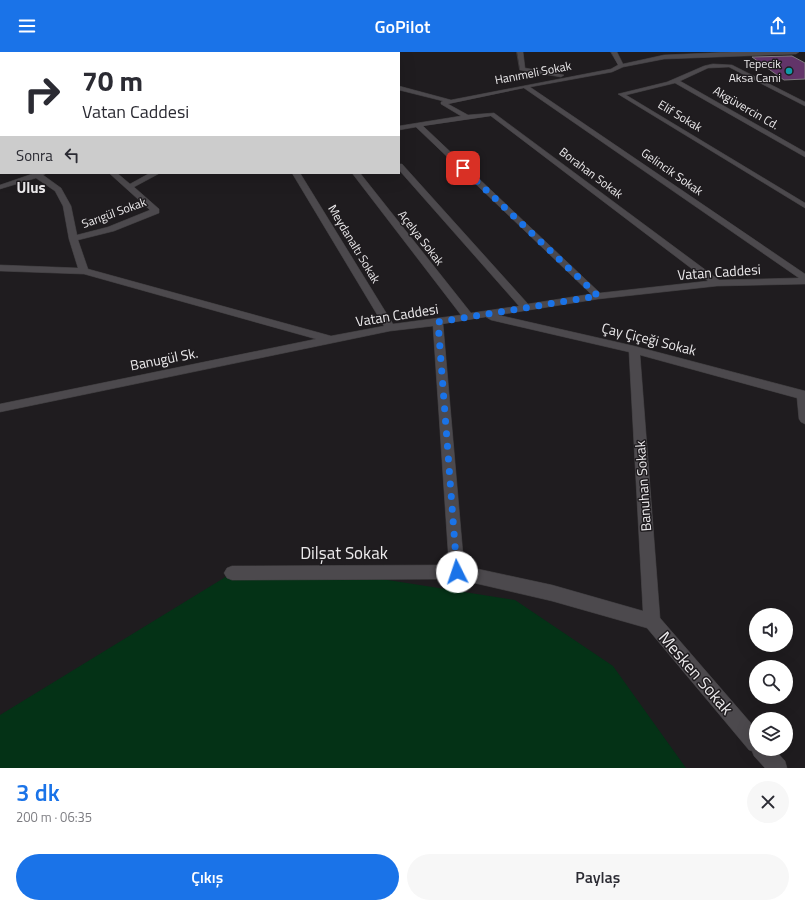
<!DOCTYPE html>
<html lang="tr">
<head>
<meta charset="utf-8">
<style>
  body { margin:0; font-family:"Titillium Web",sans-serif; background:#f7f7f7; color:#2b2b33; height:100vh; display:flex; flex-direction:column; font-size:15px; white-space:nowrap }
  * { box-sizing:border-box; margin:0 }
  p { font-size:13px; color:#7c7c81 }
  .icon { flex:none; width:22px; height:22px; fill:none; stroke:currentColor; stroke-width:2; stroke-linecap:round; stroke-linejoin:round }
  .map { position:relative; height:716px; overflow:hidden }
  .panel { display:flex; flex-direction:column; background:#fff; flex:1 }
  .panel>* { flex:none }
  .hud { position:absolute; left:0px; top:0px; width:400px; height:122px; box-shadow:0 4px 16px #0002; background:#fff; color:#2b2b33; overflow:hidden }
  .tools { position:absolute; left:749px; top:556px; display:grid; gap:8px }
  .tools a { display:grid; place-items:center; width:44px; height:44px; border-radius:50%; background:#fff; box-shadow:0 4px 16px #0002; font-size:20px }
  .pin { position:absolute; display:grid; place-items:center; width:34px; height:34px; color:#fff; margin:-17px; border-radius:8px; box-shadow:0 2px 6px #0006 }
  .me { position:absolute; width:44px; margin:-22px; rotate:356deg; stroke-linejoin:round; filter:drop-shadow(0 0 3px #0008) }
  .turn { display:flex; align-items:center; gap:14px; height:84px; padding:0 16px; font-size:18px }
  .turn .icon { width:52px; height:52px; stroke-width:2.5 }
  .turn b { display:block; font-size:28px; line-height:34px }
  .then { display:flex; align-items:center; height:38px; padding:0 16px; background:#0003; gap:8px; font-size:15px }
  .round { display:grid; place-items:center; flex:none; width:42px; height:42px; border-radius:21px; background:#f7f7f7 }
  .summary { display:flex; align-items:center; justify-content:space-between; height:68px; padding:0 16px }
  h1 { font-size:24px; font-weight:600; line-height:30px; color:#1a73e8 }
  .cta { display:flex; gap:8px; margin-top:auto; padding:8px 16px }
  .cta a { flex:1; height:46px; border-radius:24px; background:#1a73e8; color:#fff; font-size:16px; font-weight:600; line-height:46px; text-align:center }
  .cta a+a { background:#f7f7f7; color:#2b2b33 }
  header { display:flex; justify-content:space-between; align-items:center; height:52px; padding:0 16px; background:#1a73e8; color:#fff; font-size:18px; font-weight:600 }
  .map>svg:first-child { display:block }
  .green { fill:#043216 }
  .building { fill:#623469; stroke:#7e7b7e }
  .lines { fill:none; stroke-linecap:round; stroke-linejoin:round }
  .minor-casing { stroke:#3b393b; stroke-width:1 }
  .major-casing { stroke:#3b393b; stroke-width:1 }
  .minor { fill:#4c494d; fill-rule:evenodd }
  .major { fill:#9b7336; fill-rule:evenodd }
  .route { stroke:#1a73e8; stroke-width:7; stroke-dasharray:0 12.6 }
  .culture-dot { fill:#0f9aa8; stroke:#1f1c1f; stroke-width:1.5 }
  .labels { text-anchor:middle; stroke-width:3; stroke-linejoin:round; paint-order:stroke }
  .far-poi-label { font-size:12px; fill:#eceaec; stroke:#1f1c1f; text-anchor:end }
  .far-street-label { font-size:12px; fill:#eceaec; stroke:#1f1c1f }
  .street-label { font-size:14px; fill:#eceaec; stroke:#1f1c1f }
  .far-district-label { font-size:15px; font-weight:bold; fill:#eceaec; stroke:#1f1c1f }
  .near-street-label { font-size:17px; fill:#eceaec; stroke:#1f1c1f }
</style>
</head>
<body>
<header><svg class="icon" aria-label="menu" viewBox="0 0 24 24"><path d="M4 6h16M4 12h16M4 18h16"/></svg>GoPilot<svg class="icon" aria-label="share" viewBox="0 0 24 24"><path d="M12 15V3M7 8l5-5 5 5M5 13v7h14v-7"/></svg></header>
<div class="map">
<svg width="805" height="716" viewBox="0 0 805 716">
  <rect width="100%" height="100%" fill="#1f1c1f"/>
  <!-- green -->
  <polygon class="green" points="232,521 356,523 515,548 613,614 686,716 0,716 0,663"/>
  <!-- building -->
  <polygon class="building" points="792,4 805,11 805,27 784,28 752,5"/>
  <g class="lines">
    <defs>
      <g id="minor">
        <polygon points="31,0 41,0 30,1"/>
        <polygon points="86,0 92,0 93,1 87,1"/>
        <polygon points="166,0 175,0 165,1"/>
        <polygon points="243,0 253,0 242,1"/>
        <polygon points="280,0 287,0 288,1 281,1"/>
        <polygon points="517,0 523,0 525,16 564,23 561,25 520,18"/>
        <path d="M611,0H617L623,12L664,3L732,0H799L796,2L664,7L623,15L612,20L530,35L805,222V232L717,234L598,247L498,263L634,294L805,339V372L801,370L799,367L797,346L640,303L660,566L756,677V697H774L785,709L787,716H765L754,704L752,699L749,698L647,576L552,549L457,527L232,528L227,526L224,521L227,516L232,514L449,513L433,274L390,279L0,360V352L316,287L84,222L0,219V213L78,216L69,187L63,154L55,139L36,126L0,137V133L32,122L31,121H47L43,123L61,136L71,154L77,183L108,175L150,158L109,121H117L130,132L150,121H160L134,135L159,157V161L114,179L78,188L88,217L331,284L384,274L292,121H300L393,272L461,263L352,121H360L471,261L519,254L399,118V112H402L528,252L591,242L416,75L399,78V74L461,64L441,52V50L443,49L399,38V34L451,48L611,17L618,13ZM524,36L799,226L719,228L494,61L468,63L448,52ZM491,64L708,229L600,241L423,74ZM486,265L491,268L629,300L643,559L552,533L464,514L443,272Z"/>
        <polygon points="1,5 1,9 0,10 0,6"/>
        <polygon points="713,12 732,13 805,50 805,54 803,53 729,15 708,16 680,29 805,100 805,105 675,31 626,43 805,151 805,156 618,42 667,30 704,14"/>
        <rect x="0" y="39" width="1" height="4"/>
        <rect x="0" y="56" width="1" height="4"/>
        <rect x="0" y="88" width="1" height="5"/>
      </g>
      <g id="major">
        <polygon points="361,0 368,0 360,1"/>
        <rect x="0" y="80" width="1" height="4"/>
      </g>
    </defs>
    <!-- minor casing -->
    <use href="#minor" class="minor-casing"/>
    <!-- major casing -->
    <use href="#major" class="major-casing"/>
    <!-- minor -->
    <use href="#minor" class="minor"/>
    <!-- major -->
    <use href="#major" class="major"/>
  </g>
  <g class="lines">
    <!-- route -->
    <polyline class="route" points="457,520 438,270 598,244 463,116"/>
  </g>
  <!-- markers -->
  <circle class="culture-dot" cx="789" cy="19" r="4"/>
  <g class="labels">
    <!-- far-poi labels -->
    <g class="far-poi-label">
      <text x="781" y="16">Tepecik<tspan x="781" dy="14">Aksa Cami</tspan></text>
    </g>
    <!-- far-street labels -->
    <g class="far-street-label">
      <text transform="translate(533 21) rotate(-11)" y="4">Hanımeli Sokak</text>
      <text transform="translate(746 56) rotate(30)" y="4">Akgüvercin Cd.</text>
      <text transform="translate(680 64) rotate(31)" y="4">Elif Sokak</text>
      <text transform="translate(672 120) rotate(35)" y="4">Gelincik Sokak</text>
      <text transform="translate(591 121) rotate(37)" y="4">Borahan Sokak</text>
      <text transform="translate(114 161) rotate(-20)" y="4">Sarıgül Sokak</text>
      <text transform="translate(421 186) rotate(52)" y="4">Açelya Sokak</text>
      <text transform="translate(354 192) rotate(59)" y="4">Meydanaltı Sokak</text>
    </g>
    <!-- street labels -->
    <g class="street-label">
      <text transform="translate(719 220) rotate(-4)" y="5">Vatan Caddesi</text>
      <text transform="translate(397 263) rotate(-9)" y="5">Vatan Caddesi</text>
      <text transform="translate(649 287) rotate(14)" y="5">Çay Çiçeği Sokak</text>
      <text transform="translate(164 307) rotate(-11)" y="5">Banugül Sk.</text>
      <text transform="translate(643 434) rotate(-94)" y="5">Banuhan Sokak</text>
    </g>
    <!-- far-district labels -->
    <g class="far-district-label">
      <text x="31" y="141">Ulus</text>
    </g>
    <!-- near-street labels -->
    <g class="near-street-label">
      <text x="344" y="507">Dilşat Sokak</text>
      <text transform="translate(696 621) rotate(49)" y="6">Mesken Sokak</text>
    </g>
  </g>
</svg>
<div class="tools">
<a><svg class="icon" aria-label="sound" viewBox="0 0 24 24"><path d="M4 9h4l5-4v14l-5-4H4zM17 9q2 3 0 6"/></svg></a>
<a><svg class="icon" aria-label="search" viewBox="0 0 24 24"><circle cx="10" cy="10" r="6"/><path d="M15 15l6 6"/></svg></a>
<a><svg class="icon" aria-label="layers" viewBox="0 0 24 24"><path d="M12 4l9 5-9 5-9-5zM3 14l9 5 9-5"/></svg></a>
</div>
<div class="pin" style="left:463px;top:116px;background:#d93025"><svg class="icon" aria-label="arrive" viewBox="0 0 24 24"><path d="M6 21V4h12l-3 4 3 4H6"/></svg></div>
<svg class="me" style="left:457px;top:520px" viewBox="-20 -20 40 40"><circle r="19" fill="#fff"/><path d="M0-13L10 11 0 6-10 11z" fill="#1a73e8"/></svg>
<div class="hud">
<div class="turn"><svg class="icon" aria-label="right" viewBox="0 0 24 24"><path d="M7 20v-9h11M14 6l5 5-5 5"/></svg><div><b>70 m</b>Vatan Caddesi</div></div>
<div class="then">Sonra<svg class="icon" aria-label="left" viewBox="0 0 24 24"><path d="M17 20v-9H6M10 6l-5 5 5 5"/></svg></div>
</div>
</div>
<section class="panel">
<div class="summary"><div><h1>3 dk</h1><p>200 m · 06:35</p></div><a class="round"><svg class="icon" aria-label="close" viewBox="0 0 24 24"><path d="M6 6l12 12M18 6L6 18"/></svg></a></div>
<div class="cta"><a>Çıkış</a><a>Paylaş</a></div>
</section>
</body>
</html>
